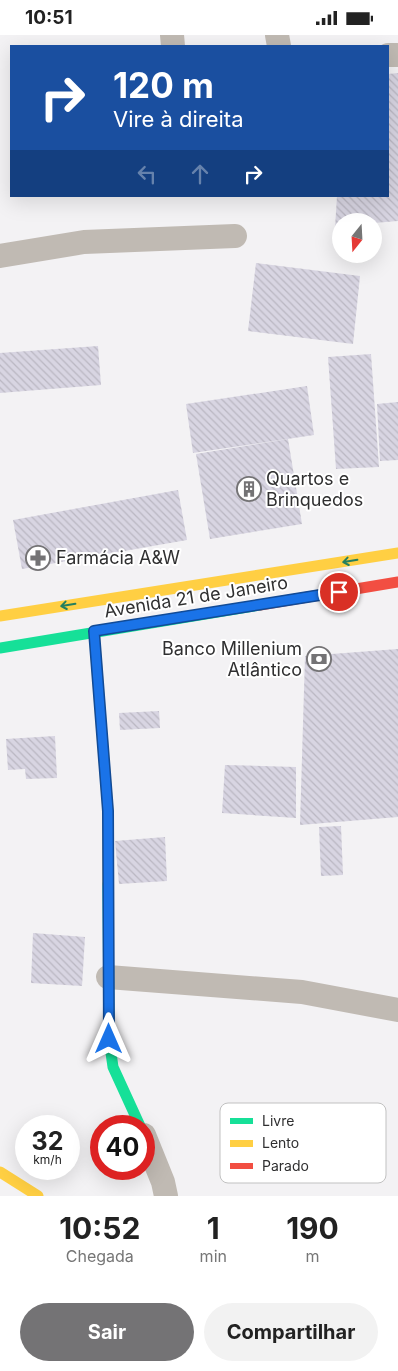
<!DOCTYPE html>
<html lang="pt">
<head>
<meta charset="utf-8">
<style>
  body { margin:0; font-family:Inter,sans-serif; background:#f2f2f2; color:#222; height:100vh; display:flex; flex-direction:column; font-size:19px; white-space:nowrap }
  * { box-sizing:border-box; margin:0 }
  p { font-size:16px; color:#767676 }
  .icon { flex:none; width:28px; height:28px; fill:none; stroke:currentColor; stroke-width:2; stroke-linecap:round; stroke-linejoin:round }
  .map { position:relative; height:1161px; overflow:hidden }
  .details { display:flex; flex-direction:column; background:#fff; flex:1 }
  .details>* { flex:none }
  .top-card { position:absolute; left:10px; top:10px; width:379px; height:152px; border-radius:0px; box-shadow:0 5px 20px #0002; background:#1a4fa0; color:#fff; overflow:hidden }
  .needle { width:32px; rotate:198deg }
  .buttons { position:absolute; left:332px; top:178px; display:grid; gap:10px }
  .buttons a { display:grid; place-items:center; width:50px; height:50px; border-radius:50%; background:#fff; box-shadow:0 5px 20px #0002; font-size:25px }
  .speed { position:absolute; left:15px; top:1080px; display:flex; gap:10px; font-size:25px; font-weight:700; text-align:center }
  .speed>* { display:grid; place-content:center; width:65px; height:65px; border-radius:50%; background:#fff; box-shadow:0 5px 20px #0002; line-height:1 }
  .speed small { font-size:12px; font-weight:400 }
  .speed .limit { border:8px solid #d22; background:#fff; color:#111 }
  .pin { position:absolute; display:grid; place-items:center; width:42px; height:42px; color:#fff; margin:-21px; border:2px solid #fff; border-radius:50%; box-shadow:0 1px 5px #0007 }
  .me { position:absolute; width:55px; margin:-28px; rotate:0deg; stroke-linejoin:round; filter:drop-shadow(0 0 4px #0008) }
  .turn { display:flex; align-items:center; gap:18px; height:105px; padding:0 20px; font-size:22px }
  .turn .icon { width:65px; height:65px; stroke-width:2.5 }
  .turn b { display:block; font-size:35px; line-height:42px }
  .lanes { display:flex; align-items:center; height:48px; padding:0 20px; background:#0003; justify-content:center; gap:25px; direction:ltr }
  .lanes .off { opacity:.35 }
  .eta { display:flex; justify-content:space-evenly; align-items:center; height:85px; text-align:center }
  .eta b { font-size:30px; font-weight:700; line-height:35px }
  .primary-button { display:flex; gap:10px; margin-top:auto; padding:10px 20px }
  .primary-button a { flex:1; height:58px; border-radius:30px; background:#747375; color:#fff; font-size:20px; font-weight:700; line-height:58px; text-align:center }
  .primary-button a+a { background:#f2f2f2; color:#222 }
  .status { display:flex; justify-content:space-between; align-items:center; height:35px; padding:0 25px; background:#fff; direction:ltr }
  .status svg { height:14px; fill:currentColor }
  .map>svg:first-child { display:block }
  .building { fill:url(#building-back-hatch) }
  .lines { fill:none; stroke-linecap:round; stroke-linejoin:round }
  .street { stroke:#c0bab3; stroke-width:24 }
  .fast { stroke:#16e098; stroke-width:11 }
  .slow { stroke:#ffcf43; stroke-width:11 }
  .jam { stroke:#f24e42; stroke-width:11 }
  .oneway { stroke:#247f5f }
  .route-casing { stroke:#114b97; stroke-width:12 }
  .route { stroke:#1a73e8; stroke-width:9 }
  .labels { text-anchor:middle; stroke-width:4; stroke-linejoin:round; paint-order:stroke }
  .poi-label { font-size:18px; fill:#2f2f30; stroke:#fff; text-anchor:start }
  .street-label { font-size:18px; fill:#2f2f30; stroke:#fff }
  .key { fill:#fff; stroke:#c1c1c1; stroke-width:1 }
  .key-label { font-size:14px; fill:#2f2f30 }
</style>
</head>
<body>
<div class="status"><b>10:51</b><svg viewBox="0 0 49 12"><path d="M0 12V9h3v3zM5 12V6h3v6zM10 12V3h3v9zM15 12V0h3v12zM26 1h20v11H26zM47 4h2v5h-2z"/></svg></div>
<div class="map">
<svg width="398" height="1161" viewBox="0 0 398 1161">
  <defs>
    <pattern id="building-back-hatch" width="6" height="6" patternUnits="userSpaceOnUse" patternTransform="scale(1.25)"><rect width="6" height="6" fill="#d8d5e2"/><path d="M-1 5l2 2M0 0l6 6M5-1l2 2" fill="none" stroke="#bab7c2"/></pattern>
  </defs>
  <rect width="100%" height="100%" fill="#f3f2f4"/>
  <!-- building -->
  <g class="building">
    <polygon points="398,38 398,186 374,188 374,186 341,186 341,192 335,193 337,161 388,161 388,39"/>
    <polygon points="256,228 360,241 353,309 248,296"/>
    <polygon points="98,311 101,350 0,358 0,318"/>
    <polygon points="371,319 379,432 336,434 328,322"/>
    <polygon points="307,351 314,400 193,418 186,369"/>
    <polygon points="398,367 398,425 380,426 377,369"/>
    <polygon points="288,404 302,489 210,504 196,419"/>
    <polygon points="178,455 187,505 22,534 13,485"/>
    <polygon points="398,614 398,782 300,790 305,621"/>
    <polygon points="159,676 160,693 120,695 119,678"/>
    <polygon points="55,701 57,743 26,744 25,734 8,735 6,704"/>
    <polygon points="225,730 296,732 296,783 222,778"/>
    <polygon points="341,791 343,840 321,841 319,792"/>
    <polygon points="165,802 167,846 119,849 115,806"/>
    <polygon points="33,898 85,902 82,951 31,948"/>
  </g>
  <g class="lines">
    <!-- street -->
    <g class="street">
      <polyline points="172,0 173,11"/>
      <polyline points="277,0 279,11"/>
      <polyline points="388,20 398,20"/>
      <polyline points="0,221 84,207 235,201"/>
      <polyline points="108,942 302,957 398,975"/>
      <polyline points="144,1100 163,1147 166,1161"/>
    </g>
    <!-- fast -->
    <g class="fast">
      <polyline points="0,613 260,570"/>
      <polyline points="108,849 109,1004 113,1032 140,1091"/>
    </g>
    <!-- slow -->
    <g class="slow">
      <polyline points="0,581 398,518"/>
      <polyline points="94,596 108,776 108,849"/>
      <polyline points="0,1137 38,1161"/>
    </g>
    <!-- jam -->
    <polyline class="jam" points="260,570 398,547"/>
  </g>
  <!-- one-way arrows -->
  <defs><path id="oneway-shaft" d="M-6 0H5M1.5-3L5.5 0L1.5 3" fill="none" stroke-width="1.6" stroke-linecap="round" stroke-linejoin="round" transform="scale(1.25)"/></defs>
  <g class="oneway">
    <use href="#oneway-shaft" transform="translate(350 526) rotate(171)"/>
    <use href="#oneway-shaft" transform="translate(68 570) rotate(171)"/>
  </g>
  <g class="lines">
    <defs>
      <polyline id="route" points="109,1004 108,776 94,596 339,557"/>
    </defs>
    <!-- route casing -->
    <use href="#route" class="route-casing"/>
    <!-- route -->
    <use href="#route" class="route"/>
  </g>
  <!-- icons -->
  <defs>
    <symbol id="building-ring" viewBox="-11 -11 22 22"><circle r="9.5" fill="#fff" stroke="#747375" stroke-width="1.5"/><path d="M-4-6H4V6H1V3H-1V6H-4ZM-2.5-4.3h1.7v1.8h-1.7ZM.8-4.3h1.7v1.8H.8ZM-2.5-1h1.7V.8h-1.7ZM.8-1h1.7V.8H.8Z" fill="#747375"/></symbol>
    <symbol id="pharmacy-ring" viewBox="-11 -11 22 22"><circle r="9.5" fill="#fff" stroke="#747375" stroke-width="1.5"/><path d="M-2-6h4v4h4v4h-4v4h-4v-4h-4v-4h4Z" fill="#747375"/></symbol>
    <symbol id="bank-ring" viewBox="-11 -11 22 22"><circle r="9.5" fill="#fff" stroke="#747375" stroke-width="1.5"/><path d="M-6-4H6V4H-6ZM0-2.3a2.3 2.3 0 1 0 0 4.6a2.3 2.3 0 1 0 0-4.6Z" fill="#747375"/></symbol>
  </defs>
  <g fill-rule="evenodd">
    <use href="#building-ring" x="235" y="440" width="28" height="28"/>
    <use href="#pharmacy-ring" x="24" y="509" width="28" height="28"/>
    <use href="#bank-ring" x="305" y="610" width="28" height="28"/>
  </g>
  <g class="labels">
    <!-- poi labels -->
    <g class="poi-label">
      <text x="266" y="450">Quartos e<tspan x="266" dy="21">Brinquedos</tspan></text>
      <text x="56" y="529">Farmácia A&amp;W</text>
      <text x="302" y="620" text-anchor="end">Banco Millenium<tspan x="302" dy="21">Atlântico</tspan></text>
    </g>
    <!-- street labels -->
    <g class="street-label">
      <text transform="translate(196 562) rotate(-9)" y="6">Avenida 21 de Janeiro</text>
    </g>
  </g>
  <!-- legend -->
  <rect x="220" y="1068" width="166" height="80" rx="8" class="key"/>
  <rect x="230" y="1083" width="23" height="6" fill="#16e098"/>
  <rect x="230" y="1105" width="23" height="7" fill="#ffcf43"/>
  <rect x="230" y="1128" width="23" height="6" fill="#f24e42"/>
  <g class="key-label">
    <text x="262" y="1091">Livre</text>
    <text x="262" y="1113">Lento</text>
    <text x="262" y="1136">Parado</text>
  </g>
</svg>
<div class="buttons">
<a><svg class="needle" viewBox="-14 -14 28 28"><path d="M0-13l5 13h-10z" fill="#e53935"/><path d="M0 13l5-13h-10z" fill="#767676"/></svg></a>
</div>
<div class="speed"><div>32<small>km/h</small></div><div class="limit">40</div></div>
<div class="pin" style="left:339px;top:557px;background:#d93025"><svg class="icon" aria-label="arrive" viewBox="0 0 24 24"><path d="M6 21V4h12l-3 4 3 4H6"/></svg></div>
<svg class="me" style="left:109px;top:1004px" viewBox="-20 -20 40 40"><path d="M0-17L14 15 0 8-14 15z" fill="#1a73e8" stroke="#fff" stroke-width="4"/></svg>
<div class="top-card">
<div class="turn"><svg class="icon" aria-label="right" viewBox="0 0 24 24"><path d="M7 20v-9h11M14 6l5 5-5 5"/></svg><div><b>120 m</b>Vire à direita</div></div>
<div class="lanes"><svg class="icon off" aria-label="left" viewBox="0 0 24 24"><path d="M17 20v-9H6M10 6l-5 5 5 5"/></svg><svg class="icon off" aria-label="ahead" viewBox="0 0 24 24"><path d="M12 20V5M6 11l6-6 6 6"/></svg><svg class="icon" aria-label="right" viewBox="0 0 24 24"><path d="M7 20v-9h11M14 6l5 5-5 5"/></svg></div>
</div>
</div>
<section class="details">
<div class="eta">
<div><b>10:52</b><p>Chegada</p></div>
<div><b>1</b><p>min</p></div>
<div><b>190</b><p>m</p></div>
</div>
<div class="primary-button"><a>Sair</a><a>Compartilhar</a></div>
</section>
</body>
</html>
